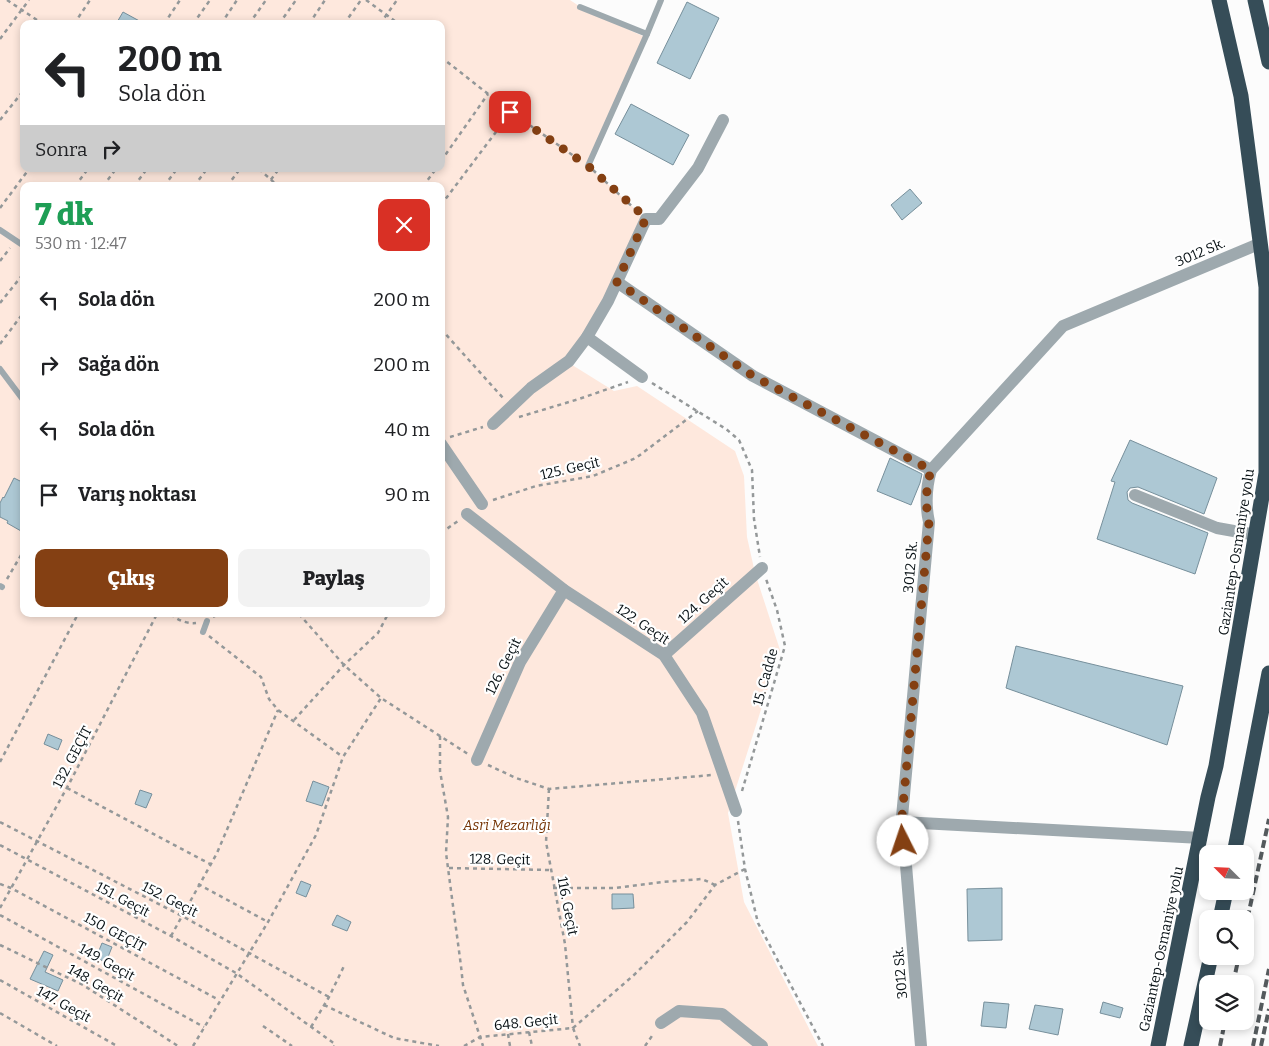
<!DOCTYPE html>
<html lang="tr">
<head>
<meta charset="utf-8">
<style>
  body { margin:0; font-family:Bitter,serif; background:#f2f2f2; color:#202124; height:100vh; display:flex; flex-direction:column; font-size:19px; white-space:nowrap }
  * { box-sizing:border-box; margin:0 }
  p { font-size:16px; color:#757577 }
  .icon { flex:none; width:28px; height:28px; fill:none; stroke:currentColor; stroke-width:2; stroke-linecap:round; stroke-linejoin:round }
  .map { position:relative; flex:1; overflow:hidden }
  .panel { position:absolute; left:20px; top:182px; width:425px; height:435px; display:flex; flex-direction:column; background:#fff; border-radius:10px; box-shadow:0 2px 8px #0003 }
  .panel>* { flex:none }
  .guide { position:absolute; left:20px; top:20px; width:425px; height:152px; border-radius:10px; box-shadow:0 2px 8px #0003; background:#fff; color:#202124; overflow:hidden }
  .needle { width:32px; rotate:294deg }
  .fabs { position:absolute; left:1199px; top:845px; display:grid; gap:10px }
  .fabs a { display:grid; place-items:center; width:55px; height:55px; border-radius:10px; background:#fff; box-shadow:0 2px 8px #0003; font-size:25px }
  .pin { position:absolute; display:grid; place-items:center; width:42px; height:42px; color:#fff; margin:-21px; border-radius:10px; box-shadow:0 2px 8px #0006 }
  .me { position:absolute; width:55px; margin:-28px; rotate:356deg; stroke-linejoin:round; filter:drop-shadow(0 0 4px #0008) }
  .turn { display:flex; align-items:center; gap:18px; height:105px; padding:0 15px; font-size:22px }
  .turn .icon { width:65px; height:65px; stroke-width:2.5 }
  .turn b { display:block; font-size:35px; line-height:42px }
  .then { display:flex; align-items:center; height:48px; padding:0 15px; background:#0003; gap:10px; font-size:19px }
  .round { display:grid; place-items:center; flex:none; width:52px; height:52px; border-radius:10px; background:#f2f2f2 }
  .head { display:flex; align-items:center; justify-content:space-between; height:85px; padding:0 15px }
  h1 { font-size:30px; font-weight:800; line-height:38px; color:#1e9e55 }
  .action { display:flex; gap:10px; margin-top:auto; padding:10px 15px }
  .action a { flex:1; height:58px; border-radius:10px; background:#844013; color:#fff; font-size:20px; font-weight:800; line-height:58px; text-align:center }
  .action a+a { background:#f2f2f2; color:#202124 }
  ul { padding:0; list-style:none }
  li { display:flex; align-items:center; gap:15px; height:65px; padding:0 15px }
  li div { flex:1 }
  li b { display:block; font-size:19px }
  li em { font-style:normal }
  .map>svg:first-child { display:block }
  .green { fill:#fee8dd; fill-rule:evenodd }
  .building { fill:#adc8d4; stroke:#768f9b }
  .lines { fill:none; stroke-linecap:round; stroke-linejoin:round }
  .path { stroke:#949899; stroke-width:2.5; stroke-dasharray:4 4; stroke-linecap:butt }
  .lane { stroke:#9ea9ae; stroke-width:6 }
  .street { stroke:#9ea9ae; stroke-width:12 }
  .highway { stroke:#364d58; stroke-width:15 }
  .rail { stroke:#545a5d; stroke-width:4; stroke-dasharray:8 4; stroke-linecap:butt }
  .route { stroke:#844013; stroke-width:9; stroke-dasharray:0 16.2 }
  .labels { text-anchor:middle; stroke-width:4.5; stroke-linejoin:round; paint-order:stroke }
  .street-label { font-size:14px; fill:#071014; stroke:#fff }
  .park-label { font-size:14px; font-style:italic; fill:#763506; stroke:#fff }
</style>
</head>
<body>
<div class="map">
<svg width="1269" height="1046" viewBox="0 0 1269 1046">
  <rect width="100%" height="100%" fill="#fcfcfc"/>
  <!-- green -->
  <path class="green" d="M0,0H570L585,10L645,37L588,166L646,219L569,363L614,391L637,386L735,451L744,476L747,537L755,573L780,650L728,813L744,902L818,1046H0ZM24,24H441V169H24ZM24,186H441V614H24Z"/>
  <!-- building -->
  <g class="building">
    <polygon points="687,2 719,18 690,79 657,63"/>
    <polygon points="123,12 145,24 116,24"/>
    <polygon points="631,104 689,135 673,165 615,134"/>
    <polygon points="910,189 922,203 902,220 891,205"/>
    <polygon points="1130,440 1217,478 1204,514 1138,487 1130,488 1127,492 1128,500 1132,503 1208,533 1195,574 1097,539 1115,482 1111,481"/>
    <polygon points="890,458 922,474 920,483 911,505 877,491"/>
    <polygon points="14,478 24,483 24,524 21,531 7,523 8,521 0,517 0,503 3,497 4,498"/>
    <polygon points="1016,646 1183,686 1167,745 1006,688"/>
    <polygon points="48,734 62,740 58,750 44,744"/>
    <polygon points="313,781 329,787 322,806 306,801"/>
    <polygon points="140,790 152,794 146,808 135,804"/>
    <polygon points="301,881 311,885 306,897 296,893"/>
    <polygon points="1002,888 1002,940 968,941 967,889"/>
    <polygon points="612,894 633,894 634,908 612,909"/>
    <polygon points="337,915 351,922 347,931 332,925"/>
    <polygon points="102,943 112,947 106,962 96,958"/>
    <polygon points="44,951 53,955 45,972 63,980 58,991 30,979"/>
    <polygon points="984,1002 1009,1004 1006,1028 981,1026"/>
    <polygon points="1103,1002 1123,1008 1120,1018 1100,1013"/>
    <polygon points="1035,1005 1063,1009 1058,1035 1029,1029"/>
  </g>
  <g class="lines">
    <!-- path -->
    <g class="path">
      <polyline points="7,0 43,24"/>
      <polyline points="366,0 399,24"/>
      <polyline points="74,24 90,0"/>
      <polyline points="164,24 180,0"/>
      <polyline points="193,24 210,0"/>
      <polyline points="221,24 237,0"/>
      <polyline points="249,24 266,0"/>
      <polyline points="279,24 296,0"/>
      <polyline points="309,24 325,0"/>
      <polyline points="344,24 361,0"/>
      <polyline points="380,24 397,0"/>
      <polyline points="0,39 29,0"/>
      <polyline points="441,57 511,112 581,161"/>
      <polyline points="0,120 24,90"/>
      <polyline points="441,161 488,94"/>
      <polyline points="259,169 278,186"/>
      <polyline points="593,170 637,211"/>
      <polyline points="75,186 88,169"/>
      <polyline points="103,186 116,169"/>
      <polyline points="134,186 147,169"/>
      <polyline points="164,186 177,169"/>
      <polyline points="194,186 207,169"/>
      <polyline points="227,186 240,169"/>
      <polyline points="266,186 279,169"/>
      <polyline points="423,186 436,169"/>
      <polyline points="441,205 511,112"/>
      <polyline points="0,208 29,169"/>
      <polyline points="0,261 10,248"/>
      <polyline points="0,303 24,273"/>
      <polyline points="441,329 503,398"/>
      <polyline points="0,344 24,312"/>
      <polyline points="652,383 726,429 739,440 752,470 754,519 760,557"/>
      <polyline points="519,417 579,399 628,382"/>
      <polyline points="450,437 483,427"/>
      <polyline points="493,500 536,486 593,476 636,458 698,411"/>
      <polyline points="441,533 458,521"/>
      <polyline points="7,579 24,550"/>
      <path d="M171,614C177,620 187,624 196,623"/>
      <polyline points="299,614 344,665 381,698 468,754"/>
      <polyline points="213,617 219,614"/>
      <polyline points="209,636 261,677 269,699 278,710 343,757"/>
      <polyline points="294,720 344,665 378,633 388,614"/>
      <polyline points="440,736 440,771 448,817 446,853 461,966 463,985 483,1046"/>
      <polyline points="0,762 78,614"/>
      <polyline points="488,765 516,778 549,789 712,775"/>
      <polyline points="67,788 210,864"/>
      <polyline points="549,789 546,842 565,944 573,1028"/>
      <polyline points="742,791 785,646 777,610 766,579"/>
      <polyline points="738,821 745,869 758,923 823,1046"/>
      <polyline points="0,822 182,916 329,997"/>
      <polyline points="0,845 171,936 236,973 335,1044 334,1046"/>
      <polyline points="449,868 550,870"/>
      <polyline points="0,884 11,888 219,1000"/>
      <polyline points="198,884 268,922"/>
      <polyline points="553,888 615,888 662,882 702,879 715,885"/>
      <polyline points="0,908 69,784 157,614"/>
      <polyline points="0,915 204,1027"/>
      <polyline points="171,936 217,853 278,710"/>
      <polyline points="0,945 83,985 178,1046"/>
      <polyline points="0,980 117,1046"/>
      <polyline points="324,1005 394,1038 439,1046"/>
      <polyline points="0,1013 57,1046"/>
      <polyline points="263,1026 292,1046"/>
      <polyline points="311,1027 329,997 345,964"/>
      <polyline points="573,1028 635,974 687,922 715,885 745,869"/>
      <polyline points="529,1032 532,1046"/>
      <polyline points="508,1034 510,1046"/>
      <polyline points="193,1046 268,922 316,835 343,757 381,698"/>
      <polyline points="464,1046 480,1037 573,1028 580,1046"/>
      <polyline points="645,1046 654,1033"/>
    </g>
    <!-- lane -->
    <g class="lane">
      <polyline points="580,7 647,34 588,166"/>
      <polyline points="647,34 661,0"/>
      <polyline points="0,230 24,246"/>
      <polyline points="0,369 24,401"/>
      <polyline points="0,586 2,587"/>
      <polyline points="203,632 207,621"/>
    </g>
    <!-- street -->
    <g class="street">
      <polyline points="617,282 753,376 931,470"/>
      <polyline points="587,337 642,377"/>
      <polyline points="493,424 531,388 569,361 587,337 608,301 646,219 659,219 698,168 723,120"/>
      <polyline points="441,444 482,504"/>
      <polyline points="1135,495 1217,528 1256,535"/>
      <polyline points="467,514 564,590 664,655 702,713 736,811"/>
      <polyline points="664,655 762,568"/>
      <polyline points="477,760 520,662 564,590"/>
      <polyline points="902,822 1201,838"/>
      <polyline points="661,1023 679,1011 722,1014 762,1046"/>
      <path d="M921,1046L902,817L929,522C925,504 926,488 931,470L1063,326L1261,243"/>
    </g>
    <!-- highway -->
    <g class="highway">
      <polyline points="1255,0 1269,62"/>
      <polyline points="1234,854 1269,673"/>
      <polyline points="1220,919 1226,891"/>
      <polyline points="1158,1046 1208,797 1216,766 1266,473 1266,287 1241,96 1219,0"/>
      <polyline points="1191,1046 1211,956"/>
    </g>
    <!-- rail -->
    <g class="rail">
      <polyline points="1245,930 1269,819"/>
      <polyline points="1233,984 1239,956"/>
      <polyline points="1220,1046 1225,1021"/>
      <polyline points="1253,1046 1269,969"/>
      <polyline points="1261,1046 1269,1009"/>
    </g>
  </g>
  <g class="lines">
    <!-- route -->
    <path class="route" d="M510,112L588,166L646,218L617,282L753,376L931,470C926,488 925,503 929,522L902,817L903,841"/>
  </g>
  <g class="labels">
    <!-- street labels -->
    <g class="street-label">
      <text transform="translate(1200 252) rotate(-23)" y="5">3012 Sk.</text>
      <text transform="translate(570 468) rotate(-13)" y="5">125. Geçit</text>
      <text transform="translate(1236 552) rotate(-81)" y="5">Gaziantep-Osmaniye yolu</text>
      <text transform="translate(910 567) rotate(-85)" y="5">3012 Sk.</text>
      <text transform="translate(703 600) rotate(-42)" y="5">124. Geçit</text>
      <text transform="translate(643 624) rotate(34)" y="5">122. Geçit</text>
      <text transform="translate(503 666) rotate(-63)" y="5">126. Geçit</text>
      <text transform="translate(765 677) rotate(-74)" y="5">15. Cadde</text>
      <text transform="translate(72 757) rotate(-62)" y="5">132. GEÇİT</text>
      <text transform="translate(500 859) rotate(1)" y="5">128. Geçit</text>
      <text transform="translate(123 899) rotate(28)" y="5">151. Geçit</text>
      <text transform="translate(170 899) rotate(27)" y="5">152. Geçit</text>
      <text transform="translate(568 906) rotate(79)" y="5">116. Geçit</text>
      <text transform="translate(115 932) rotate(28)" y="5">150. GEÇİT</text>
      <text transform="translate(1161 949) rotate(-78)" y="5">Gaziantep-Osmaniye yolu</text>
      <text transform="translate(107 962) rotate(29)" y="5">149. Geçit</text>
      <text transform="translate(900 973) rotate(-95)" y="5">3012 Sk.</text>
      <text transform="translate(96 983) rotate(30)" y="5">148. Geçit</text>
      <text transform="translate(64 1004) rotate(29)" y="5">147. Geçit</text>
      <text transform="translate(526 1022) rotate(-6)" y="5">648. Geçit</text>
    </g>
    <!-- park labels -->
    <g class="park-label">
      <text x="507" y="830">Asri Mezarlığı</text>
    </g>
  </g>
</svg>
<div class="fabs">
<a><svg class="needle" viewBox="-14 -14 28 28"><path d="M0-13l5 13h-10z" fill="#e53935"/><path d="M0 13l5-13h-10z" fill="#757577"/></svg></a>
<a><svg class="icon" aria-label="search" viewBox="0 0 24 24"><circle cx="10" cy="10" r="6"/><path d="M15 15l6 6"/></svg></a>
<a><svg class="icon" aria-label="layers" viewBox="0 0 24 24"><path d="M12 4l9 5-9 5-9-5zM3 14l9 5 9-5"/></svg></a>
</div>
<div class="pin" style="left:510px;top:112px;background:#d93025"><svg class="icon" aria-label="arrive" viewBox="0 0 24 24"><path d="M6 21V4h12l-3 4 3 4H6"/></svg></div>
<svg class="me" style="left:903px;top:841px" viewBox="-20 -20 40 40"><circle r="19" fill="#fff"/><path d="M0-13L10 11 0 6-10 11z" fill="#844013"/></svg>
<div class="guide">
<div class="turn"><svg class="icon" aria-label="left" viewBox="0 0 24 24"><path d="M17 20v-9H6M10 6l-5 5 5 5"/></svg><div><b>200 m</b>Sola dön</div></div>
<div class="then">Sonra<svg class="icon" aria-label="right" viewBox="0 0 24 24"><path d="M7 20v-9h11M14 6l5 5-5 5"/></svg></div>
</div>
<section class="panel">
<div class="head"><div><h1>7 dk</h1><p>530 m · 12:47</p></div><a class="round" style="background:#d93025;color:#fff"><svg class="icon" aria-label="close" viewBox="0 0 24 24"><path d="M6 6l12 12M18 6L6 18"/></svg></a></div>
<ul>
<li><svg class="icon" aria-label="left" viewBox="0 0 24 24"><path d="M17 20v-9H6M10 6l-5 5 5 5"/></svg><div><b>Sola dön</b></div><em>200 m</em></li>
<li><svg class="icon" aria-label="right" viewBox="0 0 24 24"><path d="M7 20v-9h11M14 6l5 5-5 5"/></svg><div><b>Sağa dön</b></div><em>200 m</em></li>
<li><svg class="icon" aria-label="left" viewBox="0 0 24 24"><path d="M17 20v-9H6M10 6l-5 5 5 5"/></svg><div><b>Sola dön</b></div><em>40 m</em></li>
<li><svg class="icon" aria-label="arrive" viewBox="0 0 24 24"><path d="M6 21V4h12l-3 4 3 4H6"/></svg><div><b>Varış noktası</b></div><em>90 m</em></li>
</ul>
<div class="action"><a>Çıkış</a><a>Paylaş</a></div>
</section>
</div>
</body>
</html>
